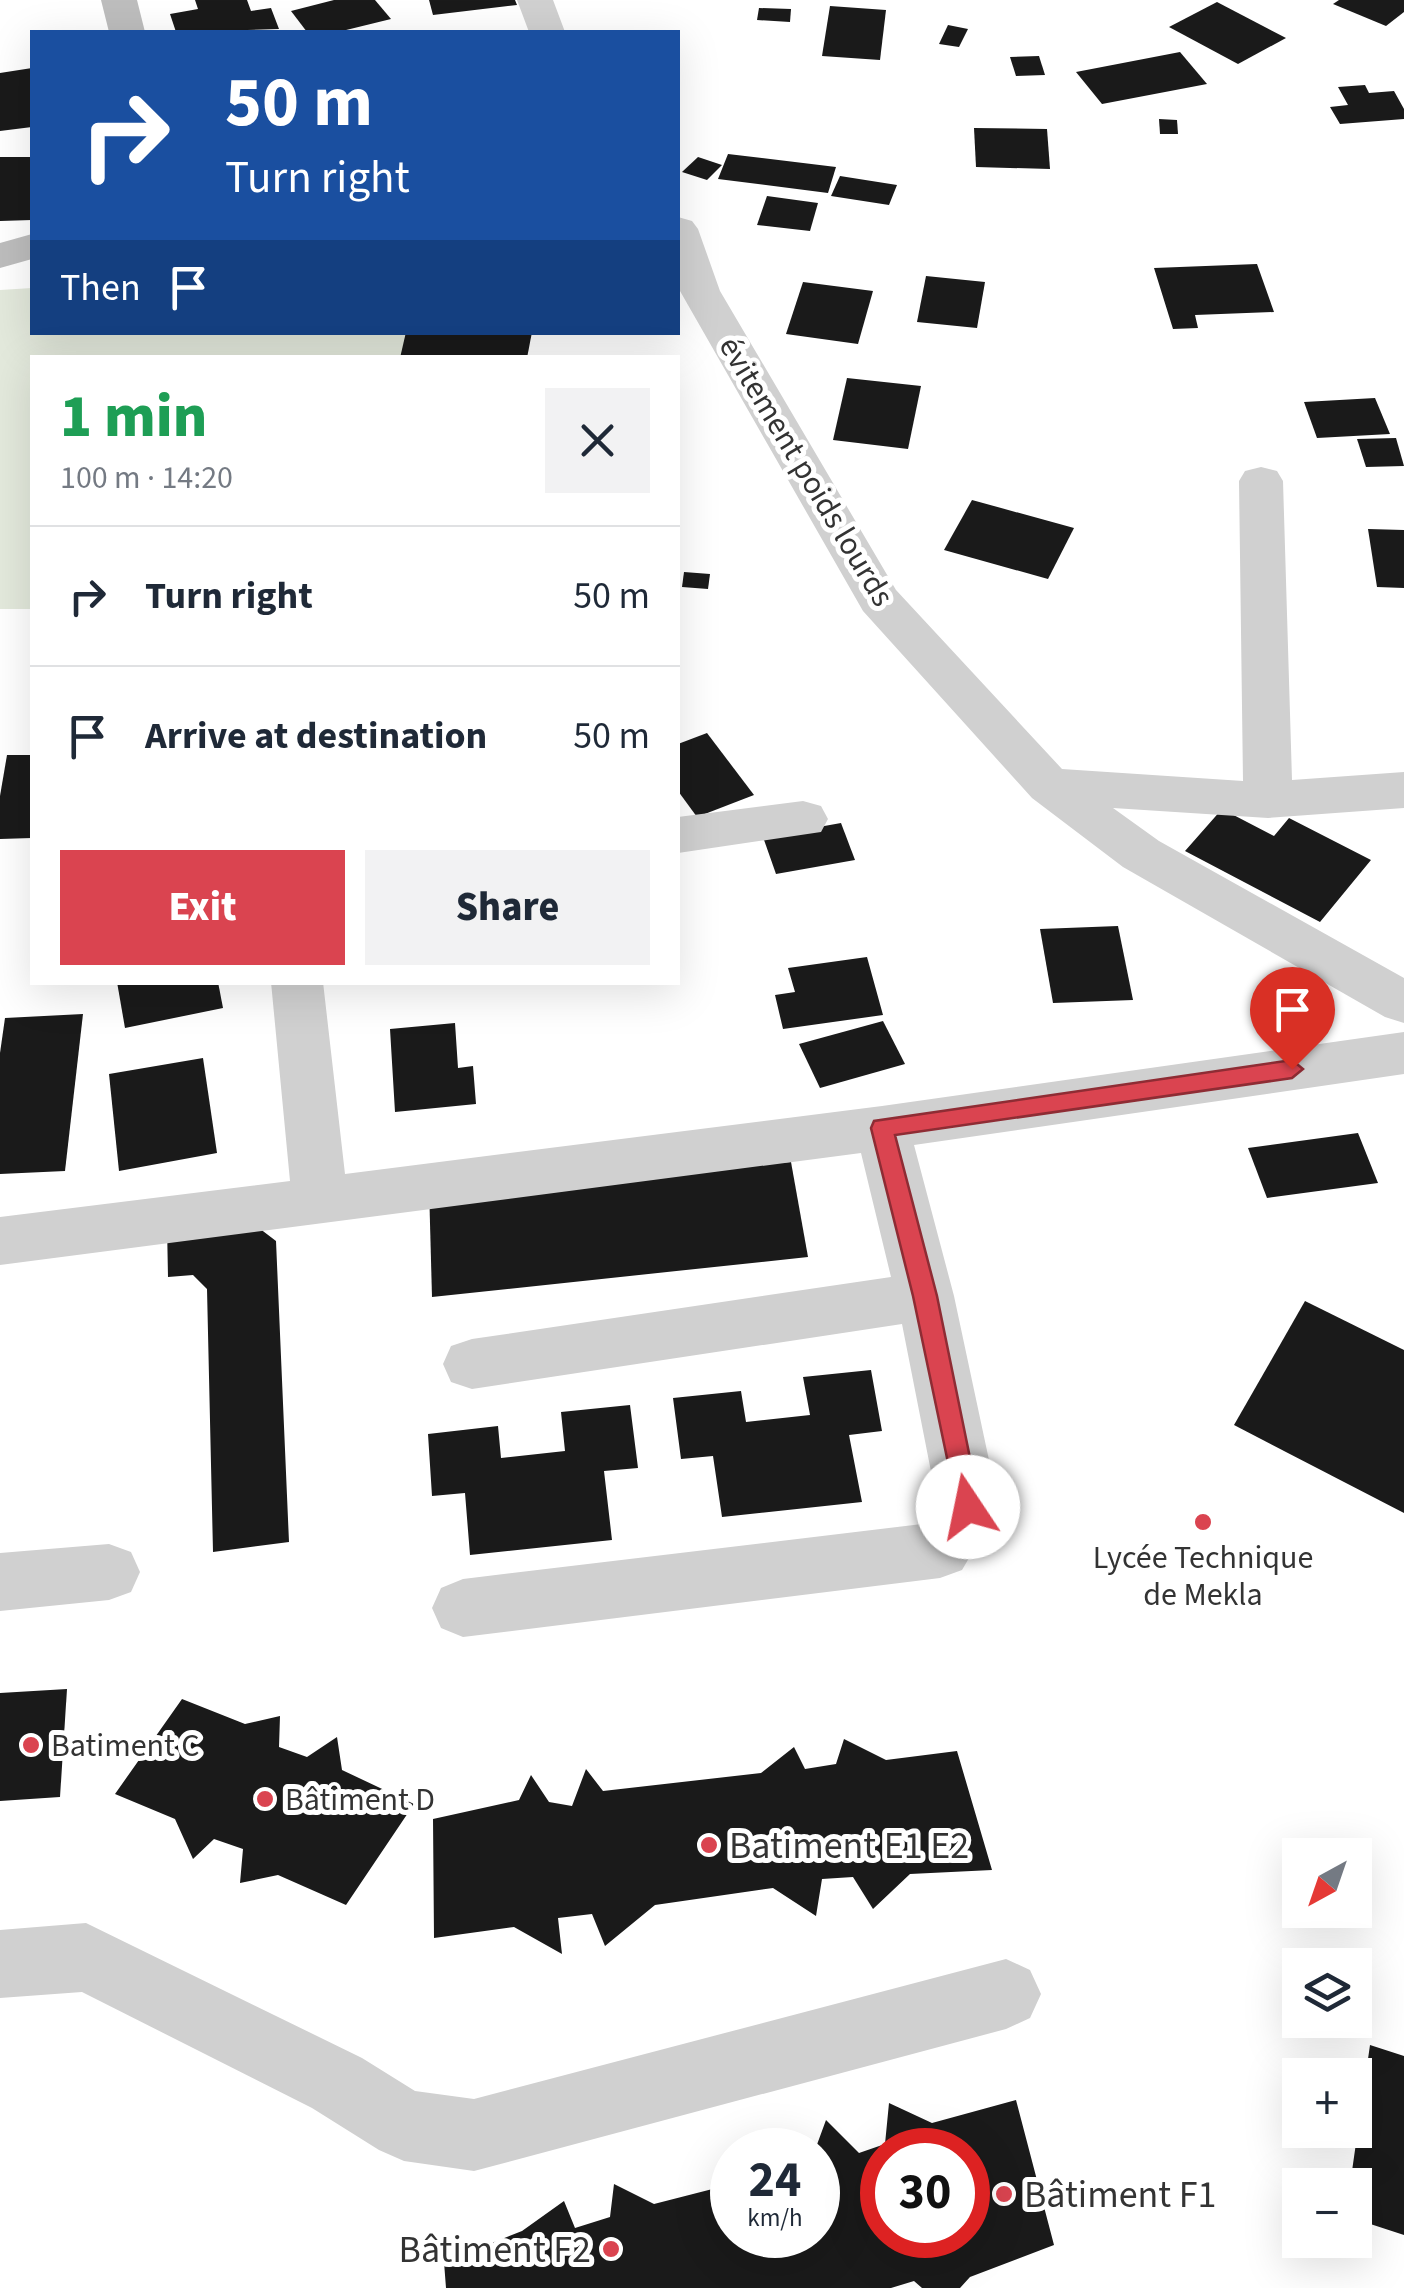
<!DOCTYPE html>
<html lang="en">
<head>
<meta charset="utf-8">
<style>
  body { margin:0; font-family:"Source Sans 3",sans-serif; background:#f2f2f3; color:#1f2937; height:100vh; display:flex; flex-direction:column; font-size:38px; white-space:nowrap }
  * { box-sizing:border-box; margin:0 }
  p { font-size:32px; color:#747a83 }
  .icon { flex:none; width:55px; height:55px; fill:none; stroke:currentColor; stroke-width:2; stroke-linecap:round; stroke-linejoin:round }
  .map { position:relative; flex:1; overflow:hidden }
  .drawer { position:absolute; left:30px; top:355px; width:650px; height:630px; display:flex; flex-direction:column; background:#fff; border-radius:0px; box-shadow:0 10px 40px #0002 }
  .drawer>* { flex:none }
  .top-card { position:absolute; left:30px; top:30px; width:650px; height:305px; border-radius:0px; box-shadow:0 10px 40px #0002; background:#1a4fa0; color:#fff; overflow:hidden }
  .needle { width:65px; rotate:220deg }
  .controls { position:absolute; left:1282px; top:1838px; display:grid; gap:20px }
  .controls a { display:grid; place-items:center; width:90px; height:90px; border-radius:0px; background:#fff; box-shadow:0 10px 40px #0002; font-size:50px }
  .speed { position:absolute; left:710px; top:2128px; display:flex; gap:20px; font-size:50px; font-weight:700; text-align:center }
  .speed>* { display:grid; place-content:center; width:130px; height:130px; border-radius:50%; background:#fff; box-shadow:0 10px 40px #0002; line-height:1 }
  .speed small { font-size:25px; font-weight:400 }
  .speed .limit { border:15px solid #d22; background:#fff; color:#111 }
  .pin { position:absolute; display:grid; place-items:center; width:85px; height:85px; color:#fff; margin:-102px -42px; border-radius:50% 50% 50% 0; rotate:-45deg; box-shadow:0 0 10px #0007 }
  .pin .icon { rotate:45deg }
  .me { position:absolute; width:110px; margin:-55px; rotate:349deg; stroke-linejoin:round; filter:drop-shadow(0 0 8px #0008) }
  .turn { display:flex; align-items:center; gap:35px; height:210px; padding:0 30px; font-size:45px }
  .turn .icon { width:130px; height:130px; stroke-width:2.5 }
  .turn b { display:block; font-size:70px; line-height:85px }
  .then { display:flex; align-items:center; height:95px; padding:0 30px; background:#0003; gap:20px; font-size:38px }
  .round { display:grid; place-items:center; flex:none; width:105px; height:105px; border-radius:0px; background:#f2f2f3 }
  .head { display:flex; align-items:center; justify-content:space-between; height:170px; padding:0 30px }
  h1 { font-size:60px; font-weight:800; line-height:75px; color:#1e9e55 }
  .primary-button { display:flex; gap:20px; margin-top:auto; padding:20px 30px }
  .primary-button a { flex:1; height:115px; border-radius:0px; background:#da4450; color:#fff; font-size:40px; font-weight:800; line-height:115px; text-align:center }
  .primary-button a+a { background:#f2f2f3; color:#1f2937 }
  ul { padding:0; list-style:none }
  li { display:flex; align-items:center; gap:30px; height:140px; padding:0 30px; border-top:2px solid #e0e1e3 }
  li div { flex:1 }
  li b { display:block; font-size:38px }
  li em { font-style:normal }
  .map>svg:first-child { display:block }
  .green { fill:#e3e9dc }
  .building { fill:#1a1a1a; fill-rule:evenodd }
  .lines { fill:none; stroke-linecap:round; stroke-linejoin:round }
  .minor { fill:#d0d0d0; fill-rule:evenodd }
  .secondary { fill:#bdbdbd; fill-rule:evenodd }
  .route { fill:#da4450; stroke:#8e2c34; stroke-width:2.5 }
  .poi-dot { fill:#da4450; stroke:#fff; stroke-width:4 }
  .labels { text-anchor:middle; stroke-width:10; stroke-linejoin:round; paint-order:stroke }
  .street-label { font-size:32px; fill:#333; stroke:#fff }
  .poi-label { font-size:32px; fill:#333; stroke:#fff; text-anchor:start }
  .near-poi-label { font-size:38px; fill:#333; stroke:#fff; text-anchor:start }
</style>
</head>
<body>
<div class="map">
<svg width="1404" height="2288" viewBox="0 0 1404 2288">
  <rect width="100%" height="100%" fill="#fff"/>
  <!-- green -->
  <polygon class="green" points="32,288 32,332 508,333 505,357 32,358 32,609 0,609 0,290"/>
  <!-- building -->
  <g class="building">
    <polygon points="195,0 247,0 251,11 271,8 279,29 176,32 170,14 198,9"/>
    <polygon points="334,0 375,0 391,19 338,32 307,32 291,11"/>
    <polygon points="429,0 515,0 517,5 433,15"/>
    <polygon points="1339,0 1404,0 1404,12 1386,26 1333,4"/>
    <polygon points="1217,2 1286,38 1238,64 1169,27"/>
    <polygon points="830,6 886,10 880,60 822,56"/>
    <polygon points="759,8 791,9 790,22 757,20"/>
    <polygon points="948,25 968,29 959,47 939,44"/>
    <polygon points="1180,52 1207,84 1102,104 1076,72"/>
    <polygon points="1039,56 1045,75 1016,76 1010,57"/>
    <polygon points="32,68 32,127 0,131 0,73"/>
    <polygon points="1365,85 1369,93 1394,91 1404,109 1404,119 1340,124 1330,107 1348,105 1338,87"/>
    <polygon points="1159,119 1177,120 1178,134 1160,134"/>
    <polygon points="974,128 1047,129 1050,169 976,167"/>
    <polygon points="728,154 836,167 828,193 718,179"/>
    <polygon points="0,157 32,157 32,220 0,221"/>
    <polygon points="698,157 722,165 707,180 682,172"/>
    <polygon points="840,176 897,185 889,205 831,196"/>
    <polygon points="767,196 818,203 810,231 757,225"/>
    <polygon points="1257,264 1274,312 1195,315 1198,328 1173,329 1154,268"/>
    <polygon points="926,276 985,282 977,328 917,322"/>
    <polygon points="803,282 873,291 858,344 786,334"/>
    <polygon points="406,332 532,332 527,358 400,358"/>
    <polygon points="847,378 921,386 908,449 833,440"/>
    <polygon points="1375,398 1390,434 1317,438 1304,402"/>
    <polygon points="1396,438 1404,466 1366,467 1357,439"/>
    <polygon points="972,500 1074,528 1048,579 944,550"/>
    <polygon points="1368,529 1404,530 1404,588 1377,587"/>
    <polygon points="684,572 710,574 708,589 682,587"/>
    <polygon points="707,733 754,795 697,817 678,791 678,744"/>
    <polygon points="7,755 32,755 32,838 0,839 0,796"/>
    <polygon points="1222,809 1274,836 1289,818 1371,860 1320,922 1185,851"/>
    <polygon points="841,823 855,860 776,874 763,837"/>
    <polygon points="1118,926 1133,1000 1053,1003 1040,929"/>
    <polygon points="867,957 883,1015 783,1029 775,995 795,992 788,968"/>
    <polygon points="117,982 218,982 223,1008 125,1028"/>
    <polygon points="83,1014 65,1171 0,1174 0,1053 5,1018"/>
    <polygon points="883,1021 905,1064 820,1088 799,1044"/>
    <polygon points="455,1023 458,1068 473,1066 476,1104 395,1112 390,1029"/>
    <polygon points="203,1058 217,1153 119,1171 109,1074"/>
    <polygon points="1358,1133 1378,1183 1267,1198 1248,1148"/>
    <polygon points="791,1162 808,1257 432,1297 429,1186"/>
    <polygon points="243,1216 276,1241 289,1542 213,1552 207,1289 193,1275 168,1277 167,1225"/>
    <polygon points="1305,1301 1404,1350 1404,1513 1234,1425"/>
    <polygon points="871,1370 882,1431 849,1435 862,1502 722,1517 713,1456 681,1459 673,1398 741,1391 746,1422 810,1415 803,1377"/>
    <polygon points="630,1405 638,1468 604,1471 612,1540 470,1555 465,1493 432,1496 428,1434 498,1426 501,1458 565,1451 561,1412"/>
    <polygon points="67,1689 60,1797 0,1801 0,1693"/>
    <polygon points="182,1699 245,1724 280,1716 279,1747 307,1757 337,1737 342,1770 414,1804 346,1905 278,1875 240,1883 243,1849 214,1839 193,1859 175,1819 115,1794"/>
    <polygon points="844,1739 886,1760 957,1751 992,1870 910,1874 873,1909 853,1877 822,1879 816,1916 773,1888 655,1905 605,1946 592,1914 558,1918 562,1954 514,1927 434,1938 433,1819 519,1800 531,1775 549,1802 572,1806 586,1769 603,1791 761,1773 794,1747 805,1769 836,1764"/>
    <polygon points="1370,2045 1404,2056 1404,2235 1355,2219 1355,2185 1350,2185"/>
    <path d="M1016,2100L1054,2245L970,2277L960,2288H922L914,2281L891,2288H446L444,2262L522,2231L564,2201L575,2228L610,2217L614,2184L654,2204L732,2184V2235H818L815,2150L826,2120L859,2153L885,2144L889,2103L932,2123ZM882,2150H968V2235H882Z"/>
  </g>
  <g class="lines">
    <!-- minor -->
    <g class="minor">
      <polygon points="517,0 553,0 565,32 529,32"/>
      <polygon points="678,217 692,221 698,229 720,291 896,590 1062,769 1243,781 1239,481 1245,471 1261,467 1277,471 1283,481 1292,780 1404,772 1404,808 1268,818 1113,808 1159,841 1404,978 1404,1023 1385,1017 1123,867 1032,798 863,611 680,291"/>
      <polygon points="803,801 821,806 828,819 821,832 678,853 678,817"/>
      <polygon points="271,982 323,982 345,1174 882,1106 1404,1032 1404,1074 914,1145 954,1296 999,1507 962,1570 940,1578 463,1637 441,1628 432,1608 441,1588 463,1579 922,1524 937,1502 902,1324 472,1389 451,1382 443,1364 451,1346 472,1339 891,1277 861,1153 0,1265 0,1217 290,1181"/>
      <polygon points="109,1544 131,1552 140,1572 131,1592 109,1600 0,1611 0,1553"/>
      <polygon points="86,1923 362,2058 415,2091 474,2099 1006,1959 1030,1970 1041,1994 1030,2018 1006,2029 474,2171 404,2161 379,2150 312,2108 82,1992 0,1998 0,1930"/>
    </g>
    <!-- secondary -->
    <g class="secondary">
      <polygon points="101,0 137,0 145,32 109,32"/>
      <polygon points="32,234 32,259 0,268 0,243"/>
    </g>
  </g>
  <!-- route -->
  <polygon class="route" points="1292,1060 1303,1069 1292,1078 895,1135 937,1296 980,1507 976,1515 968,1518 959,1515 913,1296 871,1128 874,1121"/>
  <!-- markers -->
  <g class="poi-dot">
    <circle cx="1203" cy="1522" r="10"/>
    <circle cx="31" cy="1745" r="10"/>
    <circle cx="265" cy="1799" r="10"/>
    <circle cx="709" cy="1845" r="10"/>
    <circle cx="1004" cy="2194" r="10"/>
    <circle cx="611" cy="2249" r="10"/>
  </g>
  <g class="labels">
    <!-- street labels -->
    <g class="street-label">
      <text transform="translate(807 471) rotate(59)" y="11">évitement poids lourds</text>
    </g>
    <!-- poi labels -->
    <g class="poi-label">
      <text x="1203" y="1568" text-anchor="middle">Lycée Technique<tspan x="1203" dy="37">de Mekla</tspan></text>
      <text x="51" y="1756">Batiment C</text>
      <text x="285" y="1810">Bâtiment D</text>
    </g>
    <!-- near-poi labels -->
    <g class="near-poi-label">
      <text x="729" y="1858">Batiment E1 E2</text>
      <text x="1024" y="2207">Bâtiment F1</text>
      <text x="591" y="2262" text-anchor="end">Bâtiment F2</text>
    </g>
  </g>
</svg>
<div class="controls">
<a><svg class="needle" viewBox="-14 -14 28 28"><path d="M0-13l5 13h-10z" fill="#e53935"/><path d="M0 13l5-13h-10z" fill="#747a83"/></svg></a>
<a><svg class="icon" aria-label="layers" viewBox="0 0 24 24"><path d="M12 4l9 5-9 5-9-5zM3 14l9 5 9-5"/></svg></a>
<a>+</a>
<a>−</a>
</div>
<div class="speed"><div>24<small>km/h</small></div><div class="limit">30</div></div>
<div class="pin" style="left:1292px;top:1069px;background:#d93025"><svg class="icon" aria-label="arrive" viewBox="0 0 24 24"><path d="M6 21V4h12l-3 4 3 4H6"/></svg></div>
<svg class="me" style="left:968px;top:1507px" viewBox="-20 -20 40 40"><circle r="19" fill="#fff"/><path d="M0-13L10 11 0 6-10 11z" fill="#da4450"/></svg>
<div class="top-card">
<div class="turn"><svg class="icon" aria-label="right" viewBox="0 0 24 24"><path d="M7 20v-9h11M14 6l5 5-5 5"/></svg><div><b>50 m</b>Turn right</div></div>
<div class="then">Then<svg class="icon" aria-label="arrive" viewBox="0 0 24 24"><path d="M6 21V4h12l-3 4 3 4H6"/></svg></div>
</div>
<section class="drawer">
<div class="head"><div><h1>1 min</h1><p>100 m · 14:20</p></div><a class="round"><svg class="icon" aria-label="close" viewBox="0 0 24 24"><path d="M6 6l12 12M18 6L6 18"/></svg></a></div>
<ul>
<li><svg class="icon" aria-label="right" viewBox="0 0 24 24"><path d="M7 20v-9h11M14 6l5 5-5 5"/></svg><div><b>Turn right</b></div><em>50 m</em></li>
<li><svg class="icon" aria-label="arrive" viewBox="0 0 24 24"><path d="M6 21V4h12l-3 4 3 4H6"/></svg><div><b>Arrive at destination</b></div><em>50 m</em></li>
</ul>
<div class="primary-button"><a>Exit</a><a>Share</a></div>
</section>
</div>
</body>
</html>
